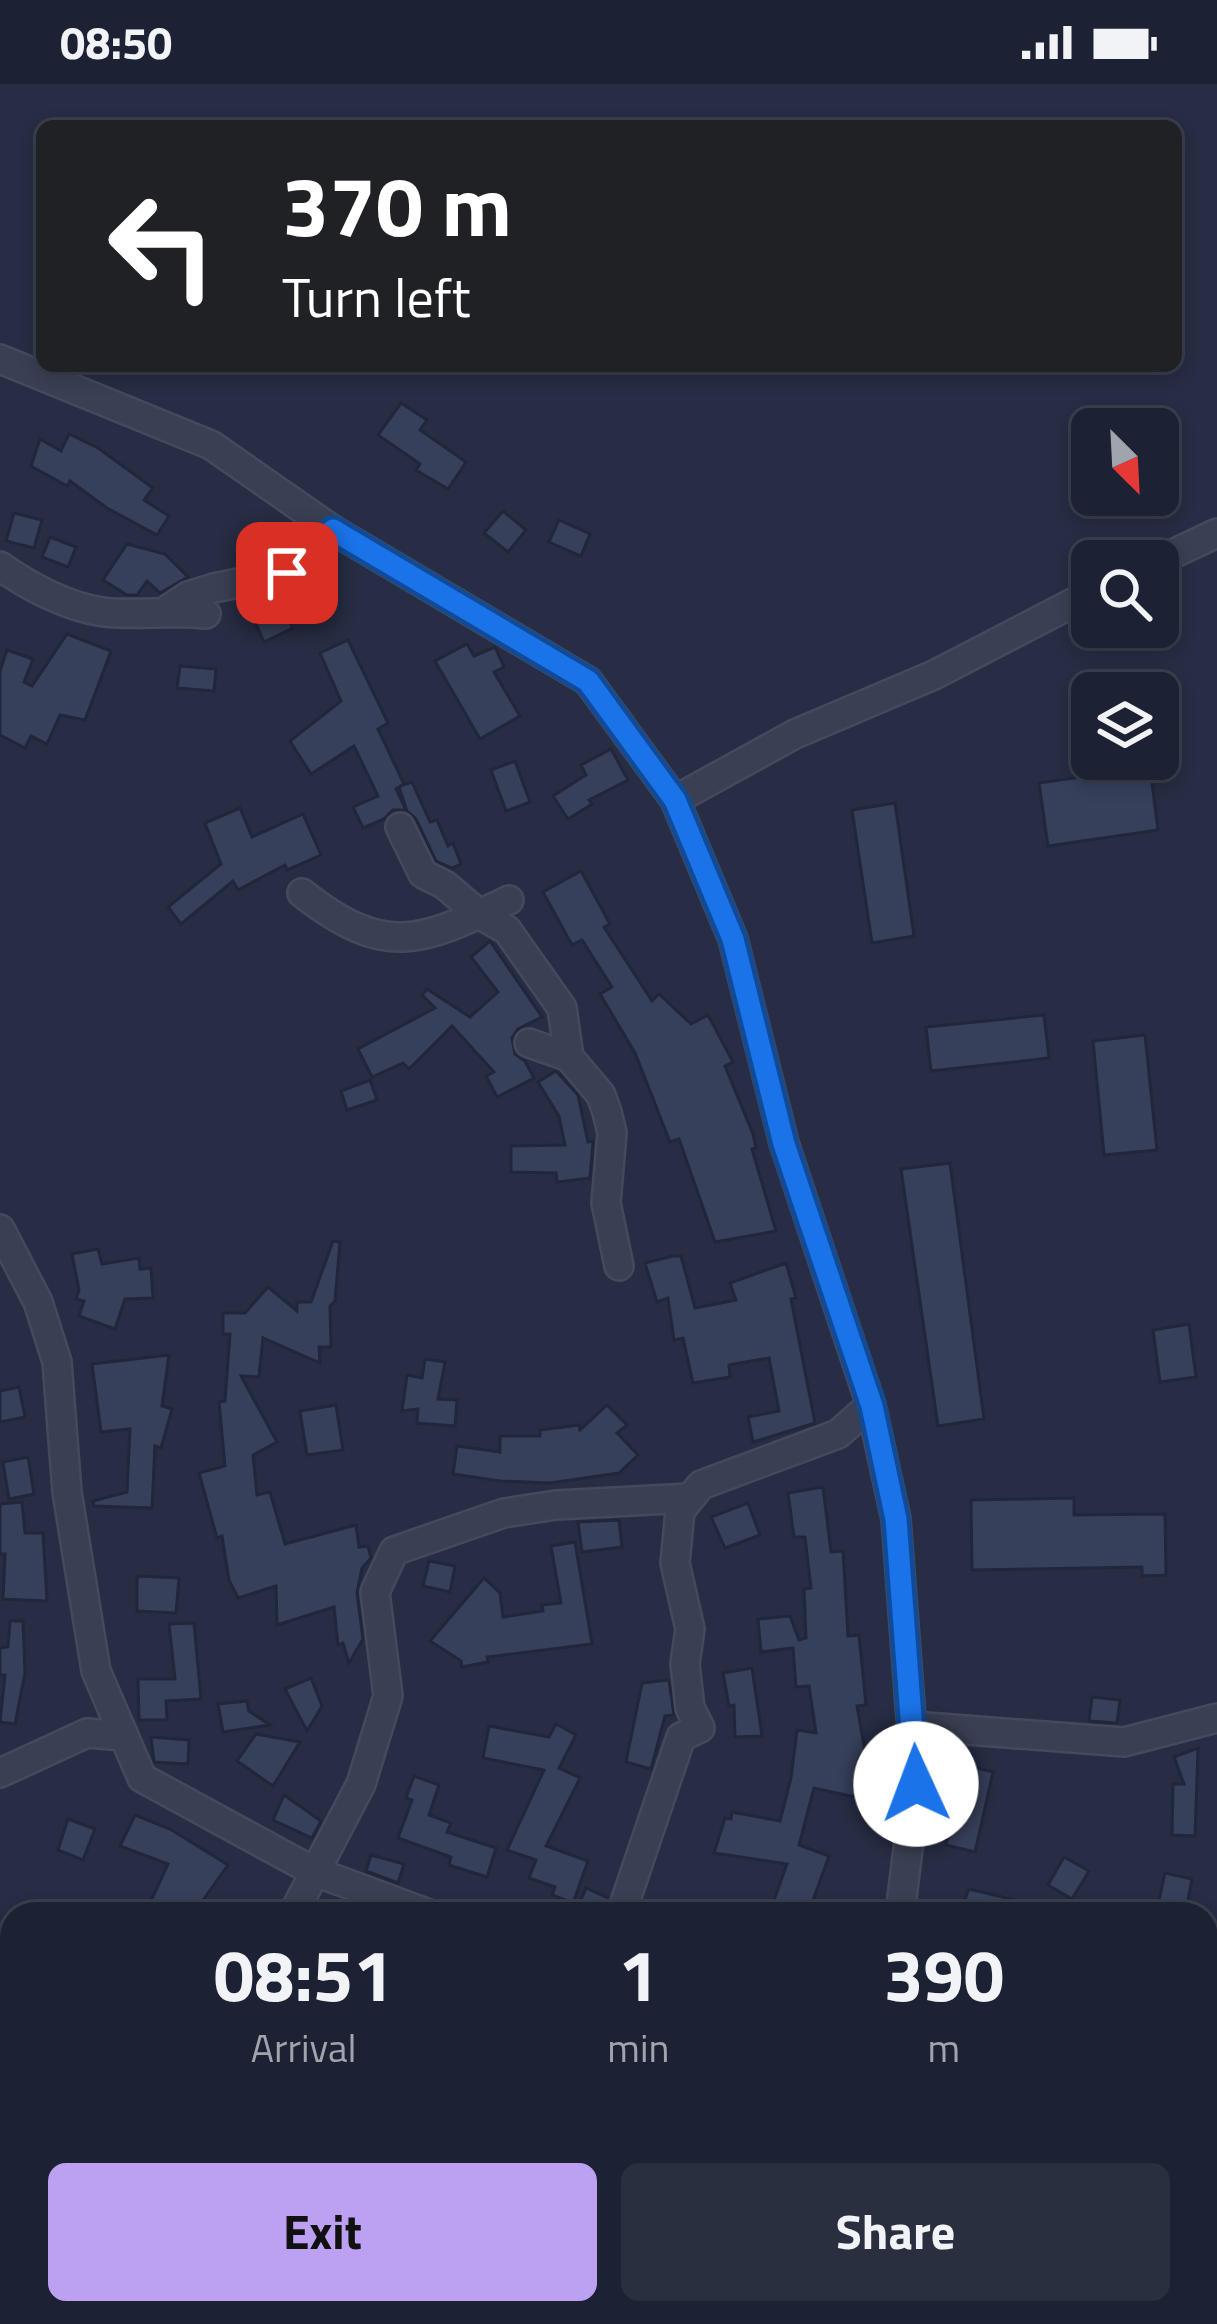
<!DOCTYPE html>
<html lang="en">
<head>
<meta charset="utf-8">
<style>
  body { margin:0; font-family:"Titillium Web",sans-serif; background:#292f3f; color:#f1f3f6; height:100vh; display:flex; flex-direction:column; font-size:45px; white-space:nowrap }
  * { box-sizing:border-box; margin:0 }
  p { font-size:39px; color:#a0a4ac }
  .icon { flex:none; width:66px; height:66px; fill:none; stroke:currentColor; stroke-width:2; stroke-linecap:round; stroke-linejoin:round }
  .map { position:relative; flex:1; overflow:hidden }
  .details { position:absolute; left:0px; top:1818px; width:1218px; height:423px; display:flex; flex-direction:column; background:#1c2233; border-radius:36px 36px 0 0; box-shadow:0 6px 18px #0003,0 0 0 3px #3a3f4e }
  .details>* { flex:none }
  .banner { position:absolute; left:36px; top:36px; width:1146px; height:252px; border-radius:18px; box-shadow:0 6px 18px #0003,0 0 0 3px #3a3f4e; background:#202124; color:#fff; overflow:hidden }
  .needle { width:78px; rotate:156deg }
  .buttons { position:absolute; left:1071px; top:324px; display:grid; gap:24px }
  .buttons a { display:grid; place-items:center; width:108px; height:108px; border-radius:18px; background:#1c2233; box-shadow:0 6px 18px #0003,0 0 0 3px #3a3f4e; font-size:60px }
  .pin { position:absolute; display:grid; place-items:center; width:102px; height:102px; color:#fff; margin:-51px; border-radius:24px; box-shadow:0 6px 18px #0006 }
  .me { position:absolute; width:132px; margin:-66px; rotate:358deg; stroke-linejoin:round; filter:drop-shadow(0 0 9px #0008) }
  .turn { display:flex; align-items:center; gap:42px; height:252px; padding:0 48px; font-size:54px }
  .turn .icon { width:156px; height:156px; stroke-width:2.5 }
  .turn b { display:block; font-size:84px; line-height:102px }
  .eta { display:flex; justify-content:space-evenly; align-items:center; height:204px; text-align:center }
  .eta b { font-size:72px; font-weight:700; line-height:84px }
  .action { display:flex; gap:24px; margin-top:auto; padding:24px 48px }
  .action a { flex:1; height:138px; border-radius:18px; background:#bca0f2; color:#111; font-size:48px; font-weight:700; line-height:138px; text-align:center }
  .action a+a { background:#292f3f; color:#f1f3f6 }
  .status { display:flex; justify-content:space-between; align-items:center; height:84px; padding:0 60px; background:#1c2233; direction:ltr }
  .status svg { height:33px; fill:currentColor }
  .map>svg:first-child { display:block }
  .building { fill:#37405b; stroke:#21263b; stroke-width:3 }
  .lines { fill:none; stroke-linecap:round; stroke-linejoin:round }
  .minor-casing { stroke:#44495d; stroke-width:32 }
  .minor { stroke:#3a4054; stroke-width:27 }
  .route-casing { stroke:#114b97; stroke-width:30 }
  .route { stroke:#1a73e8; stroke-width:21 }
</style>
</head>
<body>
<div class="status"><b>08:50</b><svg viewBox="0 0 49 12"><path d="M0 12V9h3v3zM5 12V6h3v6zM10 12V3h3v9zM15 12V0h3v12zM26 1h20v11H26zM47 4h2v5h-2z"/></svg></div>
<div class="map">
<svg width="1217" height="2240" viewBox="0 0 1217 2240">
  <rect width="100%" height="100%" fill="#262d44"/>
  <!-- building -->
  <g class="building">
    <polygon points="401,319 427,336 420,346 466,378 448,405 416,386 420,380 378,351"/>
    <polygon points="69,350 98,364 153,404 144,416 169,432 157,451 107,424 70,397 67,402 31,382 40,355 61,367"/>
    <polygon points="503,427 526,446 508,468 484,449"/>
    <polygon points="14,429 42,436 34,464 6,457"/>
    <polygon points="559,436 590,450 581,472 549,458"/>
    <polygon points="50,453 76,463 68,483 42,473"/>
    <polygon points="127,460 165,470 188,493 160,509 147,497 137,511 127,511 103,496"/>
    <polygon points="280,518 293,544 264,558 252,531"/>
    <polygon points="67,550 111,567 85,636 60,631 47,660 31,652 25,664 0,651 0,587 7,566 33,575 24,598 32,602"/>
    <polygon points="348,556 388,639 378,645 404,700 400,702 412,698 430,738 437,736 448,762 453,759 461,780 452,784 436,777 416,735 407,727 399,703 396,705 406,726 393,726 384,735 363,744 353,723 378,712 354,662 311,690 290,657 341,617 320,569"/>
    <polygon points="467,560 474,572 495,563 504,583 494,588 520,632 480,655 435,577"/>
    <polygon points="180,582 216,585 214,607 177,604"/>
    <polygon points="611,665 628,696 589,716 592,720 568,735 553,712 586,691 581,681"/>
    <polygon points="515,677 530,718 506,727 491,686"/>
    <polygon points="1150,683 1158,746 1048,762 1039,699"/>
    <polygon points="895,719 914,852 872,859 852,726"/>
    <polygon points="240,724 252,753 303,730 321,771 287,786 285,781 238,806 233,797 181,840 168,823 221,780 205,739"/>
    <polygon points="581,787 610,840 604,843 652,917 659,910 691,940 708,931 733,978 725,982 753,1050 756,1064 752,1065 776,1147 715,1158 679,1055 670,1058 635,969 600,910 612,903 582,856 572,861 543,808"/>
    <polygon points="490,857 542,933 518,945 512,954 515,970 525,977 534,994 497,1013 486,992 494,988 452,942 409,985 403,979 372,993 358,965 435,924 422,911 427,905 470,933 498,908 471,873"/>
    <polygon points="1044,931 1049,974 931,987 926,943"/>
    <polygon points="1145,951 1157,1066 1104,1071 1093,957"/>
    <polygon points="556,987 578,1011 588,1058 593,1057 590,1094 557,1098 556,1089 511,1088 511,1062 565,1061 559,1032 538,998"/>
    <polygon points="370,996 377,1016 347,1026 341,1007"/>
    <polygon points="950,1079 984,1335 938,1342 901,1085"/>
    <polygon points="333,1157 340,1158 335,1217 330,1222 331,1263 319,1263 320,1279 263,1254 259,1293 241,1292 277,1358 253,1371 257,1411 270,1408 285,1460 356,1441 359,1463 368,1462 371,1474 362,1484 357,1509 363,1555 349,1579 343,1559 338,1561 334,1523 277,1541 276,1502 238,1514 229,1496 222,1452 217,1454 199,1389 225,1382 219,1318 225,1317 230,1250 223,1250 223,1229 245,1229 268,1203 297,1227 297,1218 311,1218"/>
    <polygon points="98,1165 102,1180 139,1174 140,1185 151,1184 153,1214 125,1215 115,1245 79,1232 84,1217 76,1215 79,1206 72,1170"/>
    <polygon points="673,1172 681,1172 695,1224 736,1216 730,1199 786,1179 796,1214 791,1215 815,1339 753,1358 748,1333 779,1327 769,1274 729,1281 730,1293 693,1299 683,1254 674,1256 668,1214 657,1218 645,1179"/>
    <polygon points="1189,1240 1196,1293 1160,1298 1153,1246"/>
    <polygon points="169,1271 162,1322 172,1325 161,1364 155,1362 152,1424 94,1422 93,1417 127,1408 130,1345 101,1348 92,1280"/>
    <polygon points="425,1275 445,1278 438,1315 457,1316 455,1342 417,1339 418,1325 402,1327 407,1291 422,1294"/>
    <polygon points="19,1303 25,1333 0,1338 0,1307"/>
    <polygon points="336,1321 343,1366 307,1371 300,1327"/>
    <polygon points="607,1321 627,1341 617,1349 638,1371 619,1389 550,1399 500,1397 453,1390 457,1362 500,1368 500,1352 540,1352 540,1346 579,1341 580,1346"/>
    <polygon points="28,1373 34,1410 9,1415 3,1378"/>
    <polygon points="823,1403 831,1468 843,1467 848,1552 859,1551 866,1621 857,1622 865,1667 855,1713 814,1704 799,1761 829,1772 808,1830 769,1830 787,1780 714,1769 725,1734 731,1735 732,1728 780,1737 791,1694 797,1646 816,1649 809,1602 796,1603 793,1564 761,1568 758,1535 790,1532 799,1556 806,1554 804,1505 811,1504 805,1453 794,1453 788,1409"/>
    <polygon points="1074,1414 1074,1431 1165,1430 1166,1491 1142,1492 1142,1483 972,1486 971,1416"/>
    <polygon points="22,1418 25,1449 43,1449 47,1517 3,1515 5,1470 0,1470 0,1420"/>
    <polygon points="748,1419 760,1451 725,1464 711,1433"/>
    <polygon points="619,1436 622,1463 582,1468 578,1438"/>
    <polygon points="575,1458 592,1560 487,1573 488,1578 462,1583 461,1577 430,1557 484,1494 500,1509 503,1533 543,1527 542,1521 561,1519 551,1462"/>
    <polygon points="429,1477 455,1482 450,1508 423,1502"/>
    <polygon points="137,1492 179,1494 176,1529 137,1527"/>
    <polygon points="10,1537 23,1537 25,1589 15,1640 0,1638 5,1591 0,1591 0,1564 8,1563"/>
    <polygon points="194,1539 201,1615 166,1617 167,1636 139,1636 138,1595 175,1595 169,1540"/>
    <polygon points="752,1584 762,1652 735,1653 734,1621 729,1622 723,1589"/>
    <polygon points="311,1594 322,1622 307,1647 285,1605"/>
    <polygon points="669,1596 674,1631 665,1632 651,1685 626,1678 642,1599"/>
    <polygon points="1092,1613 1120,1616 1117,1639 1089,1637"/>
    <polygon points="247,1617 249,1627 270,1641 223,1648 218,1620"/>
    <polygon points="556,1640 576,1651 559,1684 580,1694 546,1762 588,1777 573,1819 552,1811 555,1803 529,1794 536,1776 507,1766 544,1686 483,1674 489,1642 549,1653"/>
    <polygon points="256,1650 300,1658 273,1702 237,1677"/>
    <polygon points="151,1653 189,1656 188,1680 154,1678"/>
    <polygon points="1198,1664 1195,1752 1172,1751 1173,1700 1184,1700 1174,1673"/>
    <polygon points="965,1681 993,1688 975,1768 946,1761"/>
    <polygon points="414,1692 439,1701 429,1731 451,1739 447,1748 496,1764 487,1793 449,1781 451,1773 398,1754 412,1716 406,1714"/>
    <polygon points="284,1711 321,1737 312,1754 273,1736"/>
    <polygon points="135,1731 170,1745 228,1781 193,1830 145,1830 168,1780 120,1762"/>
    <polygon points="68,1735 95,1745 83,1776 58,1766"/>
    <polygon points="371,1771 404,1780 398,1799 366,1787"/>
    <polygon points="1064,1773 1089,1787 1072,1815 1048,1801"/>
    <polygon points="1165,1789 1192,1795 1185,1830 1156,1830"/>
    <polygon points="586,1804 608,1814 603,1830 575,1830"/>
    <polygon points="969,1805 1040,1822 1039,1830 959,1830"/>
  </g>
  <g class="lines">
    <defs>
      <g id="minor">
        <polyline points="0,275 211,361 333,446 588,597 675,716 733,855 784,1059 871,1321 896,1435 916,1700 900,1830"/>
        <polyline points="1158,477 1217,449"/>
        <path d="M0,482C28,502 67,523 103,528C134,532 172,526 206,530"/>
        <polyline points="167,526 188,512 214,504 287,489 333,446"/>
        <polyline points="675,716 795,650 934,591 1092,509"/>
        <polyline points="400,743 423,790 445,801 479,830 507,846 562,924 569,973 529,959"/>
        <path d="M302,809C386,875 421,858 509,816"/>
        <polyline points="569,973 601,1011 607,1028 612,1049 606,1119 619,1182"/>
        <polyline points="0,1145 38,1218 57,1278 67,1408 96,1587 142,1694 313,1787 429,1830"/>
        <polyline points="914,1642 1124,1658 1217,1634"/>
        <polyline points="0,1689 87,1649 124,1652"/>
        <polyline points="293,1830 361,1700 388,1612 375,1508 394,1467 504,1429 556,1421 690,1414"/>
        <polyline points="621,1830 681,1653 700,1644 690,1624 685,1580 690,1545 675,1479 680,1427 701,1401 838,1350 871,1321"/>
        <polyline points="1206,2223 1217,2228"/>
        <polyline points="521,2229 545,2240"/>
        <polyline points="95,2240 98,2229"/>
        <polyline points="724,2240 730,2229"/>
      </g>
    </defs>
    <!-- minor casing -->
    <use href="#minor" class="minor-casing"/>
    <!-- minor -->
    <use href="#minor" class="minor"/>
  </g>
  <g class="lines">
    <defs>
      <polyline id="route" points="287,489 333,446 588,597 675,716 733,855 784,1060 872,1322 896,1435 916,1700"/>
    </defs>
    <!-- route casing -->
    <use href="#route" class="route-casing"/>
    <!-- route -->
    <use href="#route" class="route"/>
  </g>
</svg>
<div class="buttons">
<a><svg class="needle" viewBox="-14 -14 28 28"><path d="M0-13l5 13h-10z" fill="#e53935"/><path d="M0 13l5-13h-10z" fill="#a0a4ac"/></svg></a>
<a><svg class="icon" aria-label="search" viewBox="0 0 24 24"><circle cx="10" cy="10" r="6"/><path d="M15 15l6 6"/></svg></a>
<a><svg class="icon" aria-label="layers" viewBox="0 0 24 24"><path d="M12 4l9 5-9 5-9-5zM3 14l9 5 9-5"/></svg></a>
</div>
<div class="pin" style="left:287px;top:489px;background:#d93025"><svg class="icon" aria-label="arrive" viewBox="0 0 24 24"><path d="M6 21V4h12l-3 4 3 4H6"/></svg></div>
<svg class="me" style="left:916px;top:1700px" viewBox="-20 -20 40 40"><circle r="19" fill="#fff"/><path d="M0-13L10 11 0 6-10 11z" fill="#1a73e8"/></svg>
<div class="banner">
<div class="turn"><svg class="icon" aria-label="left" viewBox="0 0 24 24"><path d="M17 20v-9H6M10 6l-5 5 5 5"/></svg><div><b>370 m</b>Turn left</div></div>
</div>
<section class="details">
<div class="eta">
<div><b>08:51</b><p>Arrival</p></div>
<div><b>1</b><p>min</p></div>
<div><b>390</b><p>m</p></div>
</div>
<div class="action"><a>Exit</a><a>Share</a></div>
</section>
</div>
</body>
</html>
